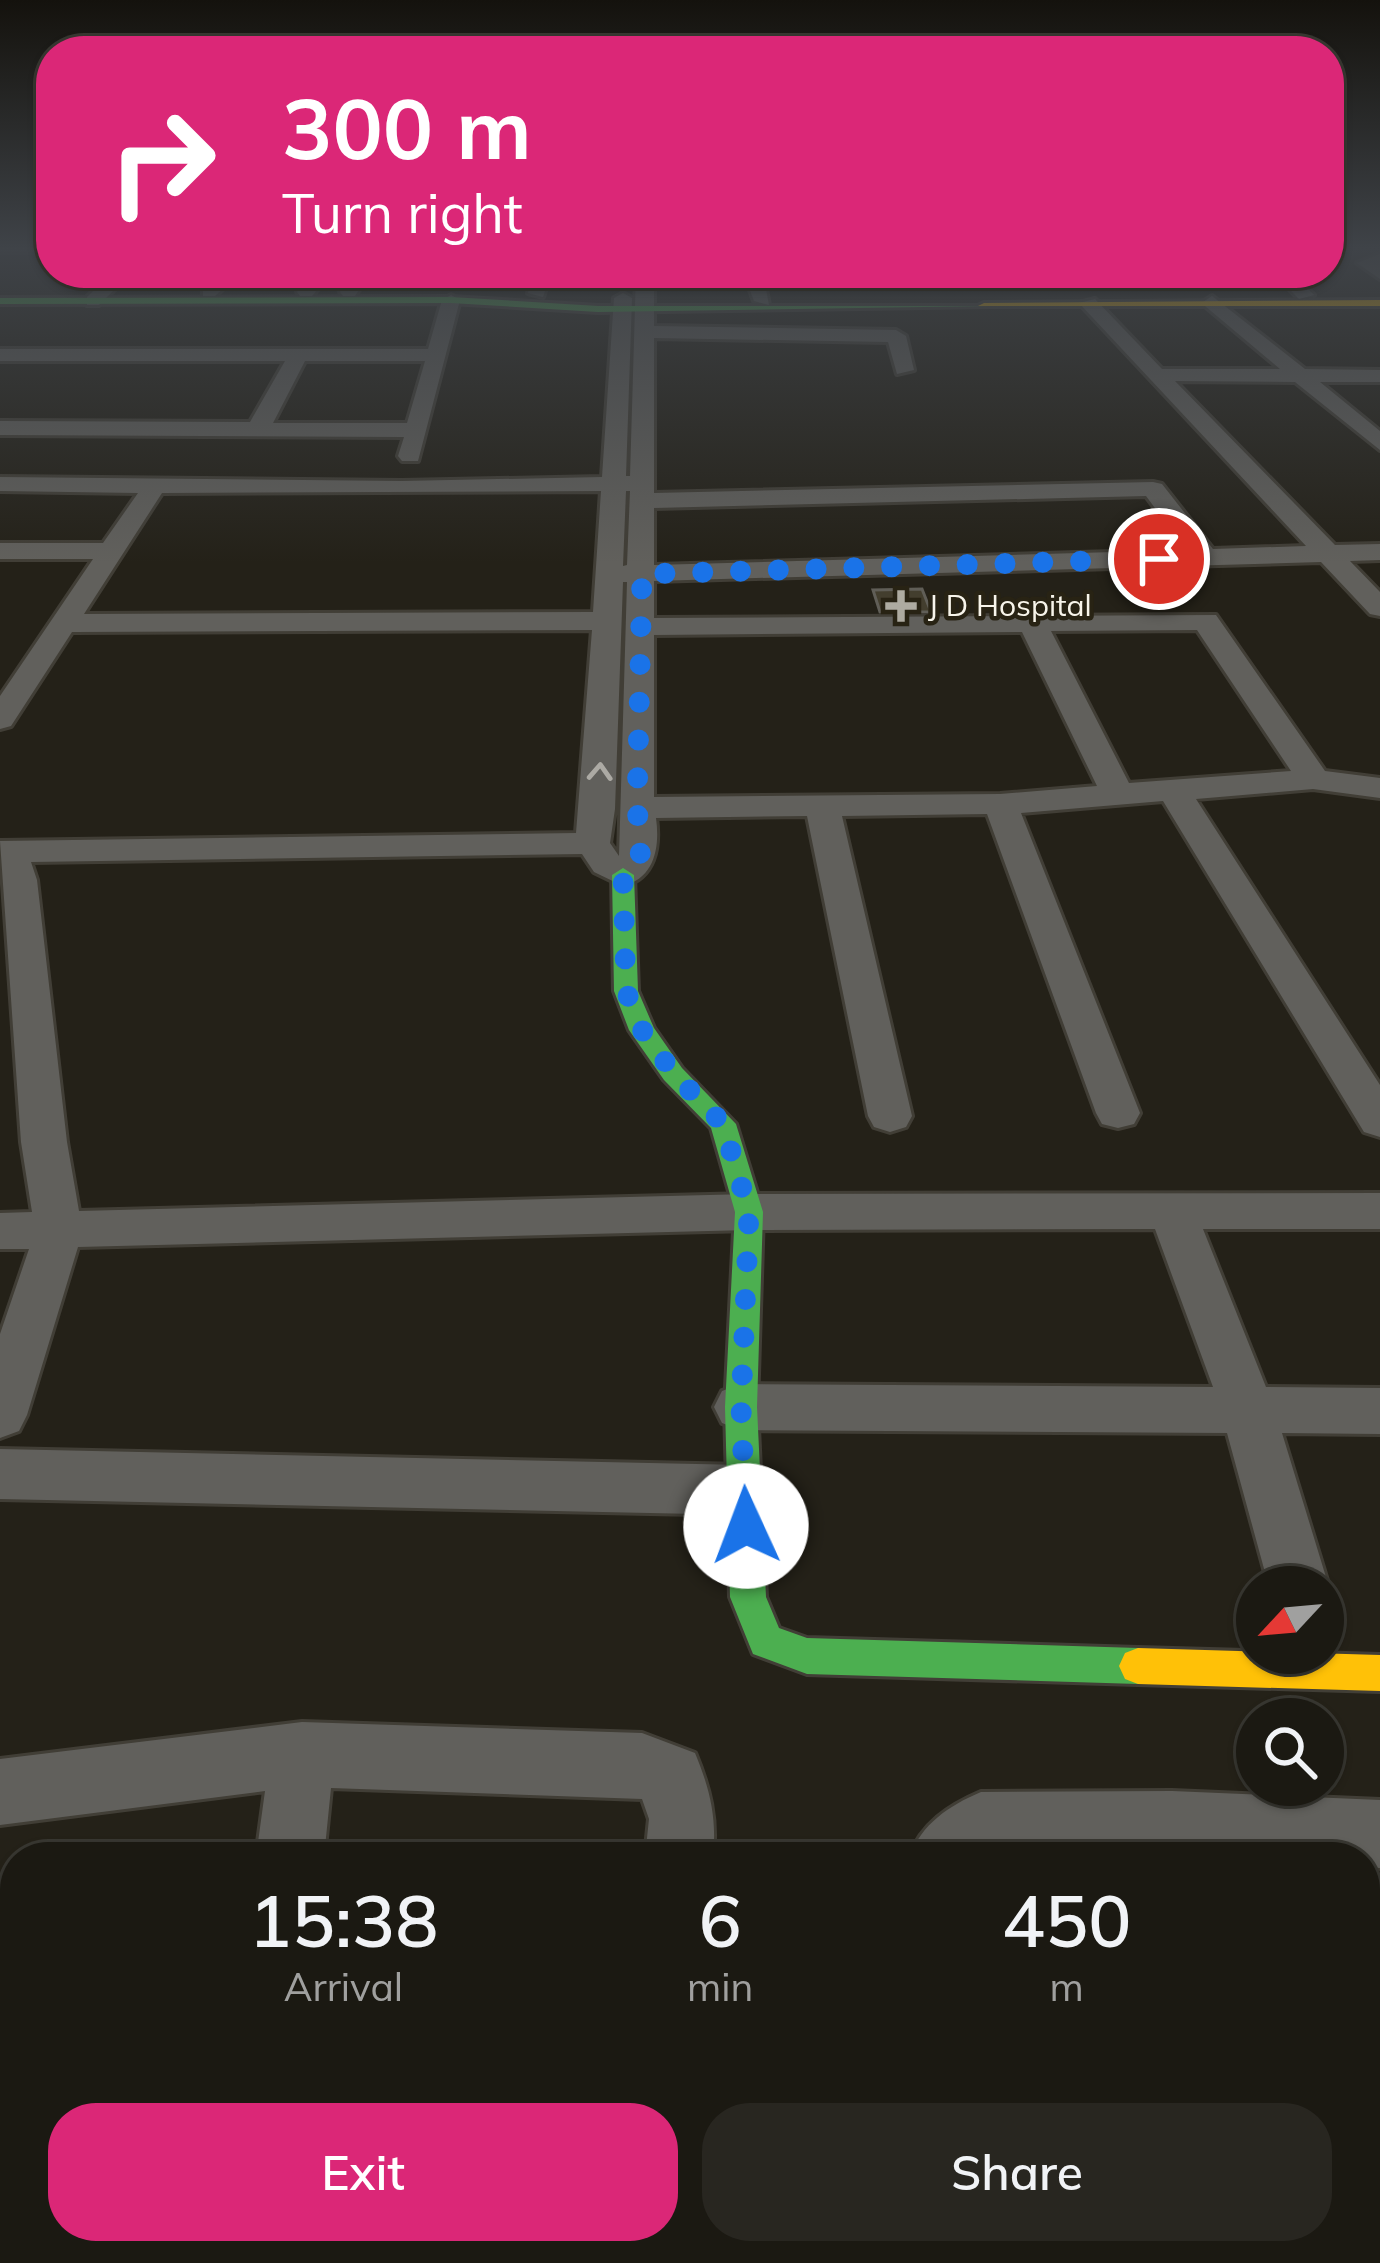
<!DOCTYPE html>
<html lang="en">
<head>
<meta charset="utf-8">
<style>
  body { margin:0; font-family:Mulish,sans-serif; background:#282620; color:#f1f3f6; height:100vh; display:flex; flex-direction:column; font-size:45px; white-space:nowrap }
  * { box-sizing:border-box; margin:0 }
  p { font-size:39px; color:#a0a09f }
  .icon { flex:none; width:66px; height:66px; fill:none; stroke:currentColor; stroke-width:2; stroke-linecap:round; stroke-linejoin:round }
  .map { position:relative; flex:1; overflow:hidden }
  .drawer { position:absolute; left:0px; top:1842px; width:1380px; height:423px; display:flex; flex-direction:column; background:#1b1912; border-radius:48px 48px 0 0; box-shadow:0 3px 9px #0004,0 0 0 3px #393832 }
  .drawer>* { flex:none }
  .banner { position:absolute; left:36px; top:36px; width:1308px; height:252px; border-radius:48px; box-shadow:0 3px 9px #0004,0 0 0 3px #393832; background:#db2777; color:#fff; overflow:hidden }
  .needle { width:78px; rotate:244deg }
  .buttons { position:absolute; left:1236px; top:1566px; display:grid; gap:24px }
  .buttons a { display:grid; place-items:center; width:108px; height:108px; border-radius:50%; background:#1b1912; box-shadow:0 3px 9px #0004,0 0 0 3px #393832; font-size:60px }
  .pin { position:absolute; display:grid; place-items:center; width:102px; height:102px; color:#fff; margin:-51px; border:6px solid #fff; border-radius:50%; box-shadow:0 3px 12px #0007 }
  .me { position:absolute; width:132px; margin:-66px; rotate:358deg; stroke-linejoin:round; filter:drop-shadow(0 0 9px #0008) }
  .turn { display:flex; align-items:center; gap:42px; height:252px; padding:0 48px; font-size:54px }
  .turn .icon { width:156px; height:156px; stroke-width:2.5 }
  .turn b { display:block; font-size:84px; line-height:102px }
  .eta { display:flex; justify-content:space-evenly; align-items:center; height:204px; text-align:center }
  .eta b { font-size:72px; font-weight:600; line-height:84px }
  .action { display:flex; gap:24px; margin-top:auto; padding:24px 48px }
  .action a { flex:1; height:138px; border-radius:48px; background:#db2777; color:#fff; font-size:48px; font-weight:600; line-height:138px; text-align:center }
  .action a+a { background:#282620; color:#f1f3f6 }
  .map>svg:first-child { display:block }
  .building { fill:#433e2e; stroke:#605e57; stroke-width:3 }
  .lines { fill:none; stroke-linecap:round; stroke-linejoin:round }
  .street-casing { stroke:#413e36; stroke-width:6 }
  .fast-casing { stroke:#413e36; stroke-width:6 }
  .slow-casing { stroke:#413e36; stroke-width:6 }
  .street { fill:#61605c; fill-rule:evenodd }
  .fast { fill:#4caf50; fill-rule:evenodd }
  .slow { fill:#ffc107; fill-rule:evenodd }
  .oneway { stroke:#acaaa4 }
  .route { stroke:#1a73e8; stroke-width:21; stroke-dasharray:0 37.8 }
  .poi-dot { fill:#aeaba1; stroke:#282314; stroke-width:4.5 }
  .labels { text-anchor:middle; stroke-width:9; stroke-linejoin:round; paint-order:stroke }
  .far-poi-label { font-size:30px; fill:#f8f5eb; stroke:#282314; text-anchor:start }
</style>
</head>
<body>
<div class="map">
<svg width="1380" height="2263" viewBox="0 0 1380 2263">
  <rect width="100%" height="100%" fill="#242118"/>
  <!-- building -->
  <polygon class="building" points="922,589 931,612 880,612 873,590"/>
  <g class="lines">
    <defs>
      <g id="street">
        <rect x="0" y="247" width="51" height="5"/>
        <polygon points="1380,254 1380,279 1357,263"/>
        <polygon points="112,273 131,273 99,305 87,305 87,297"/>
        <polygon points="220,273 240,273 215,296 203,296 203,288"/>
        <polygon points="313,273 331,273 312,296 300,296 297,292"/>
        <polygon points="352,273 370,273 355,296 343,296 340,292"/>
        <polygon points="533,273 551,273 543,297 528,293"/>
        <path d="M636,273H654V326L896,330L906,336L914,370L897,374L888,342L654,338V493L1153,482L1162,484L1213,549L1306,546L1079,303L1095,299L1162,369H1280L1205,306L1203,302L1212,296L1305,369L1380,370V382H1320L1380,431V450L1295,382L1175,381L1335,545L1380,544V560L1350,561L1380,592V616L1370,614L1321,562L654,581V618L1216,615L1325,771L1380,778V798L1313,789L1196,799L1380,1085V1137L1364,1132L1163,801L1021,813L1140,1113L1134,1124L1118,1128L1102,1124L1096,1113L987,814L842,816L912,1116L906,1127L890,1132L874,1127L868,1116L807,816L656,818C660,847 655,878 623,886L594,872L582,854L31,862L37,880L67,1142L79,1211L749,1194L1380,1193V1229H1203L1266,1387L1380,1388V1434L1282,1433L1329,1587L1323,1600V1587H1269L1227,1433L741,1430L722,1423L714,1407L722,1391L741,1384L1213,1387L1155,1229L749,1230L78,1247L27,1415L19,1431L0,1438V1334L29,1249H0V1213L32,1212L21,1142L0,841L576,833L592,630L72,632L11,726L0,729V696L93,559H0V543H103L138,493L0,491V477L402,481L602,477L614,298L623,293L632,298L626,476H630ZM601,491L593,612L84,614L162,493ZM626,491H630L627,565L623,566ZM1146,496L1186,550L654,565V508ZM623,582H627L619,856L610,843L615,809ZM1197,630L1291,771L1129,783L1051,631ZM1022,632L1097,786L1000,794L654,797V635Z"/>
        <polygon points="748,273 771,273 764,279 769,305 754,301 745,277"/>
        <polygon points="1273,273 1292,273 1314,295 1299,299"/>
        <path d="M451,295L460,300L418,461H402L398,456L404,437L0,435V421L250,422L285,361H0V349H428L442,300ZM305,361H425L407,423H273Z"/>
        <polygon points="0,1449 744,1465 764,1472 772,1490 764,1508 744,1515 0,1499"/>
        <path d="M302,1722L642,1733L695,1753C710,1789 717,1818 713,1857H645L649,1819L642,1799L331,1788L324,1857H256L265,1791L0,1825V1759Z"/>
        <path d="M1172,1791L1380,1800V1868L1365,1867V1857H909C922,1824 948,1806 981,1792Z"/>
        <rect x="1365" y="1985" width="15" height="74"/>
        <polygon points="205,2250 464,2250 459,2263 202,2263"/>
        <polygon points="926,2250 1006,2250 1008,2263 926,2263"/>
      </g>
      <g id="fast">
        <polygon points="451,297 598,306 990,306 598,312 451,303 0,304 0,298"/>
        <polygon points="623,868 634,875 638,991 654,1028 682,1068 736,1124 763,1212 757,1407 766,1597 779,1628 807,1638 1138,1648 1151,1653 1157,1666 1151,1679 1138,1684 807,1674 753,1654 730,1597 725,1407 735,1212 711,1128 664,1080 629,1030 614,991 612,875"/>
      </g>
      <g id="slow">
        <polygon points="1380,300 1380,306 978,306 984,303"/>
        <polygon points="1138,1648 1380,1655 1380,1691 1138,1684 1125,1679 1119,1666 1125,1653"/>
      </g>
    </defs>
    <!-- street casing -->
    <use href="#street" class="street-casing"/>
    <!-- fast casing -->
    <use href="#fast" class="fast-casing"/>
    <!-- slow casing -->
    <use href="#slow" class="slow-casing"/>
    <!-- street -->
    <use href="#street" class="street"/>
    <!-- fast -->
    <use href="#fast" class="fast"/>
    <!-- slow -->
    <use href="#slow" class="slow"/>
  </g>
  <!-- one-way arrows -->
  <defs><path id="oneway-chevron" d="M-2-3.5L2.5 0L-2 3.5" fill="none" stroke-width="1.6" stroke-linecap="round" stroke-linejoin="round" transform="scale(3)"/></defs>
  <use class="oneway" href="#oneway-chevron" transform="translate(600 772) rotate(-87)"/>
  <!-- sky -->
  <linearGradient id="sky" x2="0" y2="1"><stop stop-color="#14120d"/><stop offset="0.44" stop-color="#3f4348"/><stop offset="1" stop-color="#3f4348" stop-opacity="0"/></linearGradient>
  <rect width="1380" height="563" fill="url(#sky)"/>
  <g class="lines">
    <!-- route -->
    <polyline class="route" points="746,1526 741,1407 749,1212 723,1124 674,1074 642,1030 626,991 623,875 639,862 641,848 637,808 642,574 1159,559"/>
  </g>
  <!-- markers -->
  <path class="poi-dot" d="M895 588h12v12h12v12h-12v12h-12v-12h-12v-12h12z"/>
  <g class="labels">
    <!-- far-poi labels -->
    <g class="far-poi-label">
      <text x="928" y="616">J D Hospital</text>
    </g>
  </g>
</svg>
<div class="buttons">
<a><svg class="needle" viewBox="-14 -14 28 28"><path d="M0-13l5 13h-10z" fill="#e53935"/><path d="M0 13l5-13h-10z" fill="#a0a09f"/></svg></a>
<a><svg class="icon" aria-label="search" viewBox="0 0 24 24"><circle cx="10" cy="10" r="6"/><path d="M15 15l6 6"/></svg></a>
</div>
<div class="pin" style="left:1159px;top:559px;background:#d93025"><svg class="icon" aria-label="arrive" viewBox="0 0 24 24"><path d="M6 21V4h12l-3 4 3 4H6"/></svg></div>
<svg class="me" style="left:746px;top:1526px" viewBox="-20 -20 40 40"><circle r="19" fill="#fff"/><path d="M0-13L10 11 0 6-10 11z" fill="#1a73e8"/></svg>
<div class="banner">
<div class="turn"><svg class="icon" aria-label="right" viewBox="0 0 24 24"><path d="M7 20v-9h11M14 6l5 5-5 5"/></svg><div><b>300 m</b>Turn right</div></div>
</div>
<section class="drawer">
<div class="eta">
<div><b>15:38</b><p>Arrival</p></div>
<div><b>6</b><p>min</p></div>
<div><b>450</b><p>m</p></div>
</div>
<div class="action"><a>Exit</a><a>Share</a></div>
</section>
</div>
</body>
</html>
